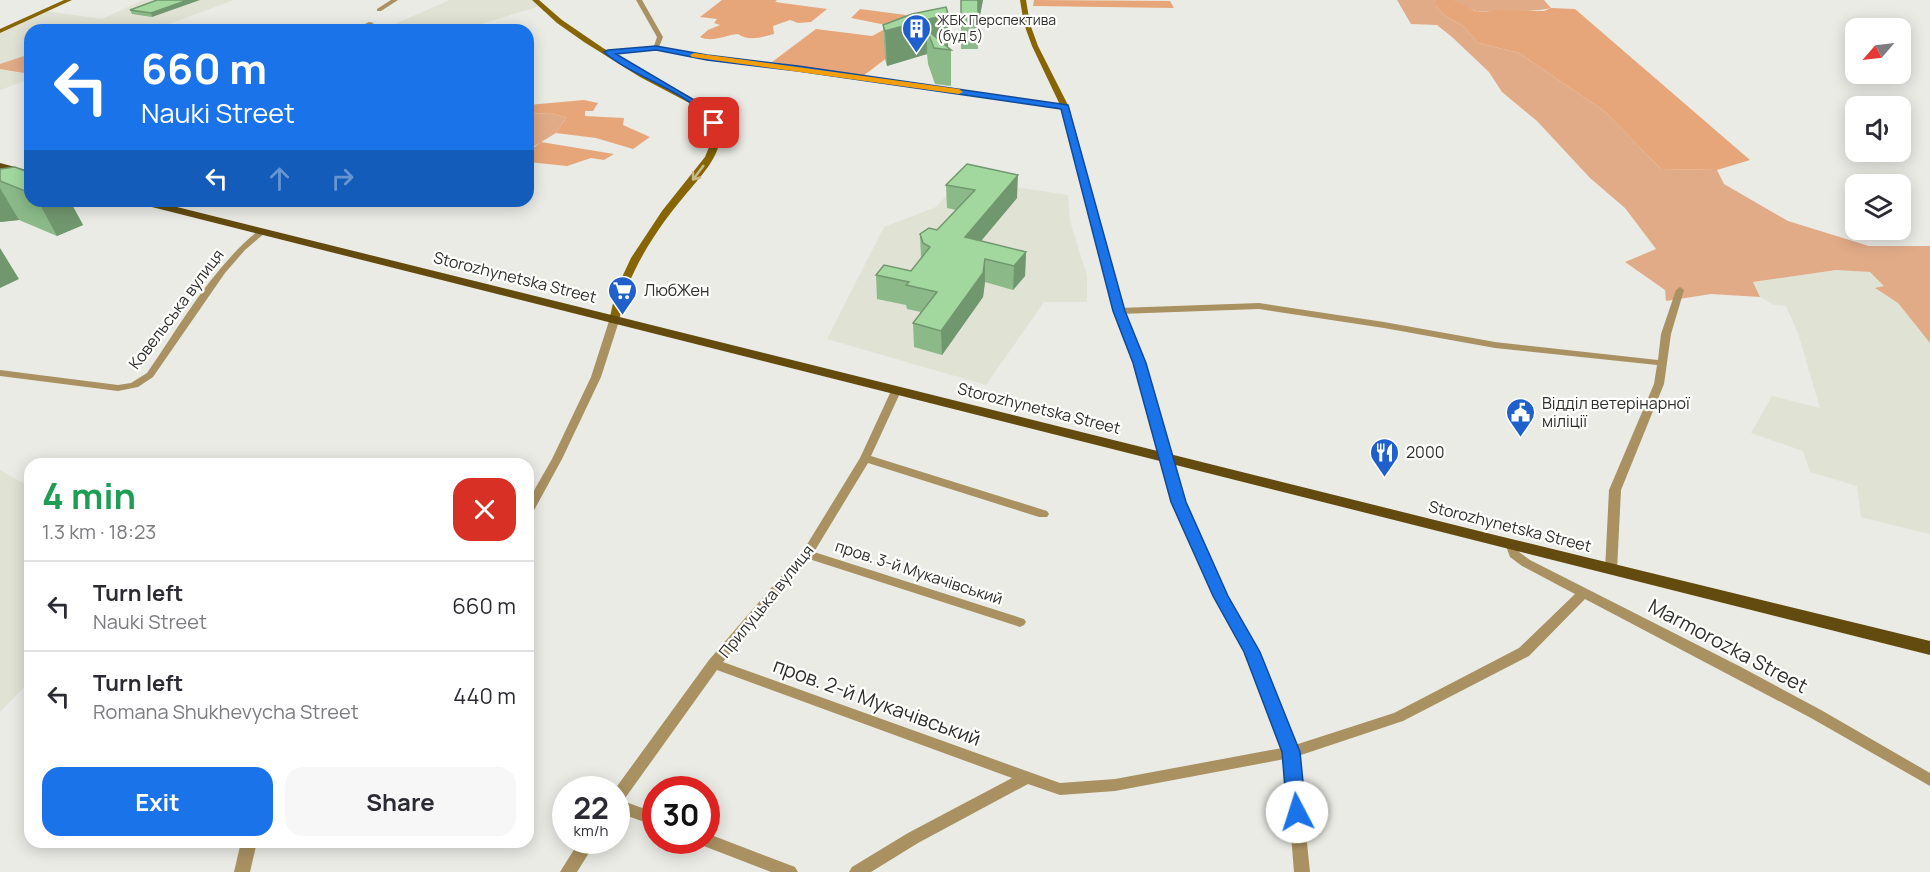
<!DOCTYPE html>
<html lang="en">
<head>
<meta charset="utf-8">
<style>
  body { margin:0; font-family:Manrope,sans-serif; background:#f7f7f7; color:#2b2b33; height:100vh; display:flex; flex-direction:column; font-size:22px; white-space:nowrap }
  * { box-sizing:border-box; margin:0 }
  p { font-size:20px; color:#7c7c81 }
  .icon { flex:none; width:33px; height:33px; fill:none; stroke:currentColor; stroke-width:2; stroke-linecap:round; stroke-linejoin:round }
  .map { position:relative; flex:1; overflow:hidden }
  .panel { position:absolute; left:24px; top:458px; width:510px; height:390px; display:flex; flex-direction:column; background:#fff; border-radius:18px; box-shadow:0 3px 15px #0003 }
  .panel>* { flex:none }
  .top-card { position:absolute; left:24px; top:24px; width:510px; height:183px; border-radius:18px; box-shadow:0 3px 15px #0003; background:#1a73e8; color:#fff; overflow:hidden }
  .needle { width:39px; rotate:242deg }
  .buttons { position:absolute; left:1845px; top:18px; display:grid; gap:12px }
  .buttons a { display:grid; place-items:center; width:66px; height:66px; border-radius:12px; background:#fff; box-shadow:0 3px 15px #0003; font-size:30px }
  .speed { position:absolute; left:552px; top:776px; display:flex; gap:12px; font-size:30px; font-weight:700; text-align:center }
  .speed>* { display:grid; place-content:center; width:78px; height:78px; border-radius:50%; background:#fff; box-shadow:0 3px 15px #0003; line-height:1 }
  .speed small { font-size:15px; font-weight:400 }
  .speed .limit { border:9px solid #d22; background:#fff; color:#111 }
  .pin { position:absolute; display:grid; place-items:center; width:51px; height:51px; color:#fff; margin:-26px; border-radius:12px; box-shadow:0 3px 9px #0006 }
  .me { position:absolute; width:66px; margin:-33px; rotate:355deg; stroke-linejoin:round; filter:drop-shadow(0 0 4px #0008) }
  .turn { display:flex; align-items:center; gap:21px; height:126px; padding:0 18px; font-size:27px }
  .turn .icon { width:78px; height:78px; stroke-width:2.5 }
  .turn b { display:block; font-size:42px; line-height:51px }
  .lanes { display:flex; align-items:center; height:57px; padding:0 18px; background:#0003; justify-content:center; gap:30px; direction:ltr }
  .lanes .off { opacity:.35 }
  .round { display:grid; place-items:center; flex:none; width:63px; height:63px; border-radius:18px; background:#f7f7f7 }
  .summary { display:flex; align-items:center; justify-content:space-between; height:102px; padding:0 18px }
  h1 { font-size:36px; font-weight:700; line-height:45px; color:#1e9e55 }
  .button { display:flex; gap:12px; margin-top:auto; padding:12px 18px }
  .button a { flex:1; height:69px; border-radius:18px; background:#1a73e8; color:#fff; font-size:24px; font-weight:700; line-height:69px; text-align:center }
  .button a+a { background:#f7f7f7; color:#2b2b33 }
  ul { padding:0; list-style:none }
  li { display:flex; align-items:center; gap:18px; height:90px; padding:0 18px; border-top:2px solid #e1e1e2 }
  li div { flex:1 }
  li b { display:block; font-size:22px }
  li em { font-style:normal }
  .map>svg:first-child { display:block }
  .built { fill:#e0e2d4 }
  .green { fill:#e1ab87 }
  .forest { fill:#e7a679 }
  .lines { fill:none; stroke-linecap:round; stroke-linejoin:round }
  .street { fill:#a99161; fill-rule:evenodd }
  .secondary { fill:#886504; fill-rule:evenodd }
  .primary { fill:#634a0e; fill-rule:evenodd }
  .wall { fill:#8bba88 }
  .shaded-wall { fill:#71976f }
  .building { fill:#a2d89e; stroke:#71976f; stroke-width:1.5 }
  .oneway { stroke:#c9ba8e }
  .route { fill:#1a73e8; stroke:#114b97; stroke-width:1.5 }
  .slow { fill:#f59e0b }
  .labels { text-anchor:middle; stroke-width:4.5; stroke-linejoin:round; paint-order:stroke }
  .far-poi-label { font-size:14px; fill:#2f302d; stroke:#fffffe; text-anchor:start }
  .street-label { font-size:16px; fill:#2f302d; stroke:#fffffe }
  .poi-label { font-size:16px; fill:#2f302d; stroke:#fffffe; text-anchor:start }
  .near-street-label { font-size:20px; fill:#2f302d; stroke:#fffffe }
</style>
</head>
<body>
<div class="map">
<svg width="1930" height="872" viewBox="0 0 1930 872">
  <rect width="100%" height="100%" fill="#eaebe5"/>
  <!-- built -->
  <g class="built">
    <polygon points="143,0 234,0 153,30 30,30 30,79 0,90 0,31 45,11 102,19"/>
    <polygon points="450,0 533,0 540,6 462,30 381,30"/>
    <polygon points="961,179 1068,195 1070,221 1087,276 1087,302 1044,302 986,385 827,339 884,227 936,207"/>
    <polygon points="1836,270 1871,272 1885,286 1876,289 1898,303 1930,343 1930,534 1861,517 1857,486 1810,472 1803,451 1751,433 1772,396 1820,408 1798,333 1786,306 1774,305 1760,297 1753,282"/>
    <polygon points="0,470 30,487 30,681 0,712"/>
  </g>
  <!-- green -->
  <g class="green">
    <polygon points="1397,0 1436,0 1436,6 1444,15 1463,26 1478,43 1519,53 1603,110 1661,169 1717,170 1724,184 1788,221 1869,246 1930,246 1930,343 1898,303 1875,288 1884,286 1870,272 1836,270 1753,282 1760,297 1711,294 1666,301 1665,290 1625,262 1656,249 1625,208 1590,178 1537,121 1502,92 1489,72 1452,37 1437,25 1411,24"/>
    <path d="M1455,0H1544L1551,8C1545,11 1484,13 1476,11C1469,9 1462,4 1455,0Z"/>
    <polygon points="30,54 30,74 0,69 0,64"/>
    <polygon points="551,113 566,118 556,133 528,150 528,114"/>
  </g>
  <!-- forest -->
  <g class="forest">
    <path d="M722,0H777L775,2L827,9L811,22L798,23L790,20L773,26L774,34C762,37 749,42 738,34C725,35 712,43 700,37L708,30L720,25L714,23L717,19L700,17Z"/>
    <polygon points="1034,0 1170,1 1174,8 1033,6"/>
    <polygon points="1436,0 1455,0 1475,11 1487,12 1496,10 1544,11 1551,8 1575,9 1750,160 1717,170 1661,169 1603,110 1519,53 1478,43 1463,26 1444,15 1436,6"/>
    <polygon points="860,9 906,15 901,24 909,41 863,76 772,62 816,29 872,36 891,26 851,18"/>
    <polygon points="584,100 598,103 593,111 585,111 585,116 624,118 623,125 650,137 633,149 596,138 556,133 566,118 551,113 528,114 528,105"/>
    <polygon points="541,142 614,154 604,160 591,158 567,166 528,162 528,152"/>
  </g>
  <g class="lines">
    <!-- street -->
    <g class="street">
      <polygon points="391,0 398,0 381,11 377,11 377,9"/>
      <polygon points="636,0 642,0 663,37 659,47 707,55 798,66 1065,105 1068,107 1065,109 798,70 707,59 656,50 606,53 605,52 608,50 654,46 657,37"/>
      <polygon points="369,22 374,23 361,30 353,30"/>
      <path d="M259,230H265L266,232L245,250L225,273L153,377L138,387L118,391L0,376V370L118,385L131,383L147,373C181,324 212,268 259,230Z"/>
      <polygon points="1680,287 1684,290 1671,334 1664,384 1621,490 1617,570 1615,573 1607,573 1605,570 1609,490 1654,384 1657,365 1495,348 1384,328 1259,309 1119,314 1114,311 1119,308 1259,303 1384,322 1495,342 1658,360 1661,334 1676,290"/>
      <polygon points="614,318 619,321 601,377 562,459 532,514 528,515 528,501 552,459 591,377 609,321"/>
      <polygon points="896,388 901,391 871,456 1047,511 1049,514 1047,517 1039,517 868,463 814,552 1024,619 1026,622 1024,625 1020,627 809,559 723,662 1060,783 1115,779 1282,748 1246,652 1215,596 1172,502 1160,458 1165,455 1170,458 1184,502 1227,596 1258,652 1295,745 1394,713 1519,648 1575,594 1522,566 1510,557 1506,546 1508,543 1516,543 1519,552 1530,560 1741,667 1821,710 1930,773 1930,786 1811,718 1585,599 1529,656 1403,721 1298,756 1310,872 1294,872 1285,759 1115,791 1060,795 1028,784 918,843 871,872 849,872 852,867 908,833 1012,778 717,670 623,801 656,813 656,826 616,812 616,789 615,789 709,660 803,551 860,458 891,391"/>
      <polygon points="706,833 795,867 798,872 771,872 701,845 698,840 706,840"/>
      <polygon points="580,840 597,840 577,872 560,872"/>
      <polygon points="241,842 257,842 250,872 234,872"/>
    </g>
    <!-- secondary -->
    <g class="secondary">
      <polygon points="64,0 72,0 0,33 0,29"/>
      <path d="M532,0H539L562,20L603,48L703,104C714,112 722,124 720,139C718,157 703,174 692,187C666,217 642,250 627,288C623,299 622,312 618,323H610L609,321L616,290L631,258L662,211L705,157L712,140L711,124L706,115L697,107L640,77L584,42L557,23Z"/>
      <polygon points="1020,0 1026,0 1030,24 1038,46 1069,107 1124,311 1146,363 1171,458 1169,461 1161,461 1159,458 1134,363 1114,311 1061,107 1032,46 1024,24"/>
    </g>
    <!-- primary -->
    <g class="primary">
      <polygon points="0,163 30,171 30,177 0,169"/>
      <polygon points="134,201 153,201 1499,536 1930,641 1930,655 136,203"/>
    </g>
  </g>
  <!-- wall -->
  <g class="wall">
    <polygon points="157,0 152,17 132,14 130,10"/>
    <polygon points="961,0 983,0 978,25 978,49 961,49"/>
    <polygon points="948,14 948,48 951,50 951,86 935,84 928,64 927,54 887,66 885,59 883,25"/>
    <polygon points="0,169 30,173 30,201 70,201 83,225 57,236 19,220 0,222"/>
    <polygon points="946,185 1017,198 981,241 1026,252 1025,276 1013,290 985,282 983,297 942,355 914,347 913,323 921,312 907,309 906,305 877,299 876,275 911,271 921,258 920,234 937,230 956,210 947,208"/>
  </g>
  <!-- shaded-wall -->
  <g class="shaded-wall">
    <polygon points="188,0 200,0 152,17 151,13"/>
    <polygon points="978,0 983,0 978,25 978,49"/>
    <polygon points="948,14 948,48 927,30 927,54 887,66 885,31"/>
    <polygon points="1018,175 1017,198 965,260 965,237"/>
    <polygon points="0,188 19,220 0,222"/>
    <polygon points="38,201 70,201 83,225 57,236"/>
    <polygon points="0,248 19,279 0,288"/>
    <polygon points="1026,252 1025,276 1013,290 1014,266"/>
    <polygon points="985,259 985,282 983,297 942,355 941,331"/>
  </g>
  <!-- building -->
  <g class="building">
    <polygon points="157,0 188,0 151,13 130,10"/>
    <rect x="961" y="0" width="17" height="15"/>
    <polygon points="946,7 948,14 885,31 883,25 912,14"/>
    <polygon points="927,30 951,50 934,48"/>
    <polygon points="967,164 1018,175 965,237 1026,252 1014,266 985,259 983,273 941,331 913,323 937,292 906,285 909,282 876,275 884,265 911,271 930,247 923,243 920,234 929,228 937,230 975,190 946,185"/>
    <polygon points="15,167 30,173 30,193 0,181 0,169"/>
  </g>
  <!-- one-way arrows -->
  <defs><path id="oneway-shaft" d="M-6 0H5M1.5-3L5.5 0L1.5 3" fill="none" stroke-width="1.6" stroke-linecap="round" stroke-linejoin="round" transform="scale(1.5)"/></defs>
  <use class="oneway" href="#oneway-shaft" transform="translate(698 173) rotate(127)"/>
  <!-- route -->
  <path class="route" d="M656,46L707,55L798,66L1068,105L1125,311L1146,363L1186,502L1228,596L1260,652L1300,752L1306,812L1303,818L1297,821L1290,818L1287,812L1282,752L1244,652L1213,596L1171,502L1133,363L1113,311L1061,109L798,71L707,60L656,50L616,54L711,110L719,123L714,125L711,124C690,90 634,79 604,52L608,50Z"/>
  <!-- slow -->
  <polygon class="slow" points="694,53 959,89 963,92 959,94 692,57 690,55"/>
  <!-- icons -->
  <defs>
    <symbol id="building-pin" viewBox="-11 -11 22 30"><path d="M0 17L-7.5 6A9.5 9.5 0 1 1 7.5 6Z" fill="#1f60cc" stroke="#fffffe"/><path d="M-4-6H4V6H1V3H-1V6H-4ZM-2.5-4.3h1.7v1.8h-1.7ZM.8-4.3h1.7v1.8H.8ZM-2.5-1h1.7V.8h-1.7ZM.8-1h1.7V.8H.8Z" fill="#fff"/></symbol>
    <symbol id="supermarket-pin" viewBox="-11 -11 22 30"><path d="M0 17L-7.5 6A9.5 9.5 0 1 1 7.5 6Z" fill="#1f60cc" stroke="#fffffe"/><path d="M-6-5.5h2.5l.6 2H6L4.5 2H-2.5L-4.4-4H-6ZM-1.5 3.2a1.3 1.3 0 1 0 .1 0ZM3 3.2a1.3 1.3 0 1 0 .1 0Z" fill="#fff"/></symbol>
    <symbol id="civic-pin" viewBox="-11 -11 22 30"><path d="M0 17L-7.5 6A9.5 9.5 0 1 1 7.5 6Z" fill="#1f60cc" stroke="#fffffe"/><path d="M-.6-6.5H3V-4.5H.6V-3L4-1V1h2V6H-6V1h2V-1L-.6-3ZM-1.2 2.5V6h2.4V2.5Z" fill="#fff"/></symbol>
    <symbol id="restaurant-pin" viewBox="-11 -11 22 30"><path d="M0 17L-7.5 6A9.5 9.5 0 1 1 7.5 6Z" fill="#1f60cc" stroke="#fffffe"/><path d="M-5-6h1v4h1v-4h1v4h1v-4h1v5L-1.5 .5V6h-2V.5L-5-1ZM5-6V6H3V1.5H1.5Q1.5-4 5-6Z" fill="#fff"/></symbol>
  </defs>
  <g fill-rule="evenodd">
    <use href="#building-pin" x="900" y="12" width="33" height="45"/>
    <use href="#supermarket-pin" x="606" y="274" width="33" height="45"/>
    <use href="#civic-pin" x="1504" y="396" width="33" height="45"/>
    <use href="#restaurant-pin" x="1368" y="436" width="33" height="45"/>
  </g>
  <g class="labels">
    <!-- far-poi labels -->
    <g class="far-poi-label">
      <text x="937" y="25">ЖБК Перспектива<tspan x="937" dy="16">(буд 5)</tspan></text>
    </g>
    <!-- street labels -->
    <g class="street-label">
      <text transform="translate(515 277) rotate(14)" y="6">Storozhynetska Street</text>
      <text transform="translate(176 309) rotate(-53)" y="6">Ковельська вулиця</text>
      <text transform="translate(1039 408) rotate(14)" y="6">Storozhynetska Street</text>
      <text transform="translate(1510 526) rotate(14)" y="6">Storozhynetska Street</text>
      <text transform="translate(919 572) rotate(18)" y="6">пров. 3-й Мукачівський</text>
      <text transform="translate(766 601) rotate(-51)" y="6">Прилуцька вулиця</text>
    </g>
    <!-- poi labels -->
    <g class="poi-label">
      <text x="644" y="296">ЛюбЖен</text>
      <text x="1542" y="409">Відділ ветерінарної<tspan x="1542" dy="18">міліції</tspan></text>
      <text x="1406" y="458">2000</text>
    </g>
    <!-- near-street labels -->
    <g class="near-street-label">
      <text transform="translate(1728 646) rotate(28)" y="7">Marmorozka Street</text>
      <text transform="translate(877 702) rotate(20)" y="7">пров. 2-й Мукачівський</text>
    </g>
  </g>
</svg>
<div class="buttons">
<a><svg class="needle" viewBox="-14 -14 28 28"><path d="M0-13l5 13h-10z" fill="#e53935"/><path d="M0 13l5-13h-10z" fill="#7c7c81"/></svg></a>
<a><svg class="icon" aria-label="sound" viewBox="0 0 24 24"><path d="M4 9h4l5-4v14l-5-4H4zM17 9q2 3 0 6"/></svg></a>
<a><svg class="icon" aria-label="layers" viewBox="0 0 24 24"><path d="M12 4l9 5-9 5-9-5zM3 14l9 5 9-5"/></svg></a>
</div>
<div class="speed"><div>22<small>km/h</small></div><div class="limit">30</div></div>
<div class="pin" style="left:714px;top:123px;background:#d93025"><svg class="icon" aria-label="arrive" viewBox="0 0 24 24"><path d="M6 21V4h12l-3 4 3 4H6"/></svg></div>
<svg class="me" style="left:1297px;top:812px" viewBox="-20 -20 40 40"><circle r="19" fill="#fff"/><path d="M0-13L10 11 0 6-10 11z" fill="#1a73e8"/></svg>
<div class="top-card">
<div class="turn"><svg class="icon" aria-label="left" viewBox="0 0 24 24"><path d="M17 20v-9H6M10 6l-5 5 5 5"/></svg><div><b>660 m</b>Nauki Street</div></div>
<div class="lanes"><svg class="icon" aria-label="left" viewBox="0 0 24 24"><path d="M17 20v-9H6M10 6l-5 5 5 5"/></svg><svg class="icon off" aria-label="ahead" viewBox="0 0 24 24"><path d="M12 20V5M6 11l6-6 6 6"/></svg><svg class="icon off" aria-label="right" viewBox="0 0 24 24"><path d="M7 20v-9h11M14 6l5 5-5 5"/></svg></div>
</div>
<section class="panel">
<div class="summary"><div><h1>4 min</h1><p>1.3 km · 18:23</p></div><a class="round" style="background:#d93025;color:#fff"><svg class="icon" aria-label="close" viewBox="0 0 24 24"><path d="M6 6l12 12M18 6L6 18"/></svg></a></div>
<ul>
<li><svg class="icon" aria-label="left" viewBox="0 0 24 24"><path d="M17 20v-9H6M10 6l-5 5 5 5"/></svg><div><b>Turn left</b><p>Nauki Street</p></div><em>660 m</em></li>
<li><svg class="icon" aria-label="left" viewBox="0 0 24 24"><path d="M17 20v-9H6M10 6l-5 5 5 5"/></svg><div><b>Turn left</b><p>Romana Shukhevycha Street</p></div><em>440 m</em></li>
</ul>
<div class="button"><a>Exit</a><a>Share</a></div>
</section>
</div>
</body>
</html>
